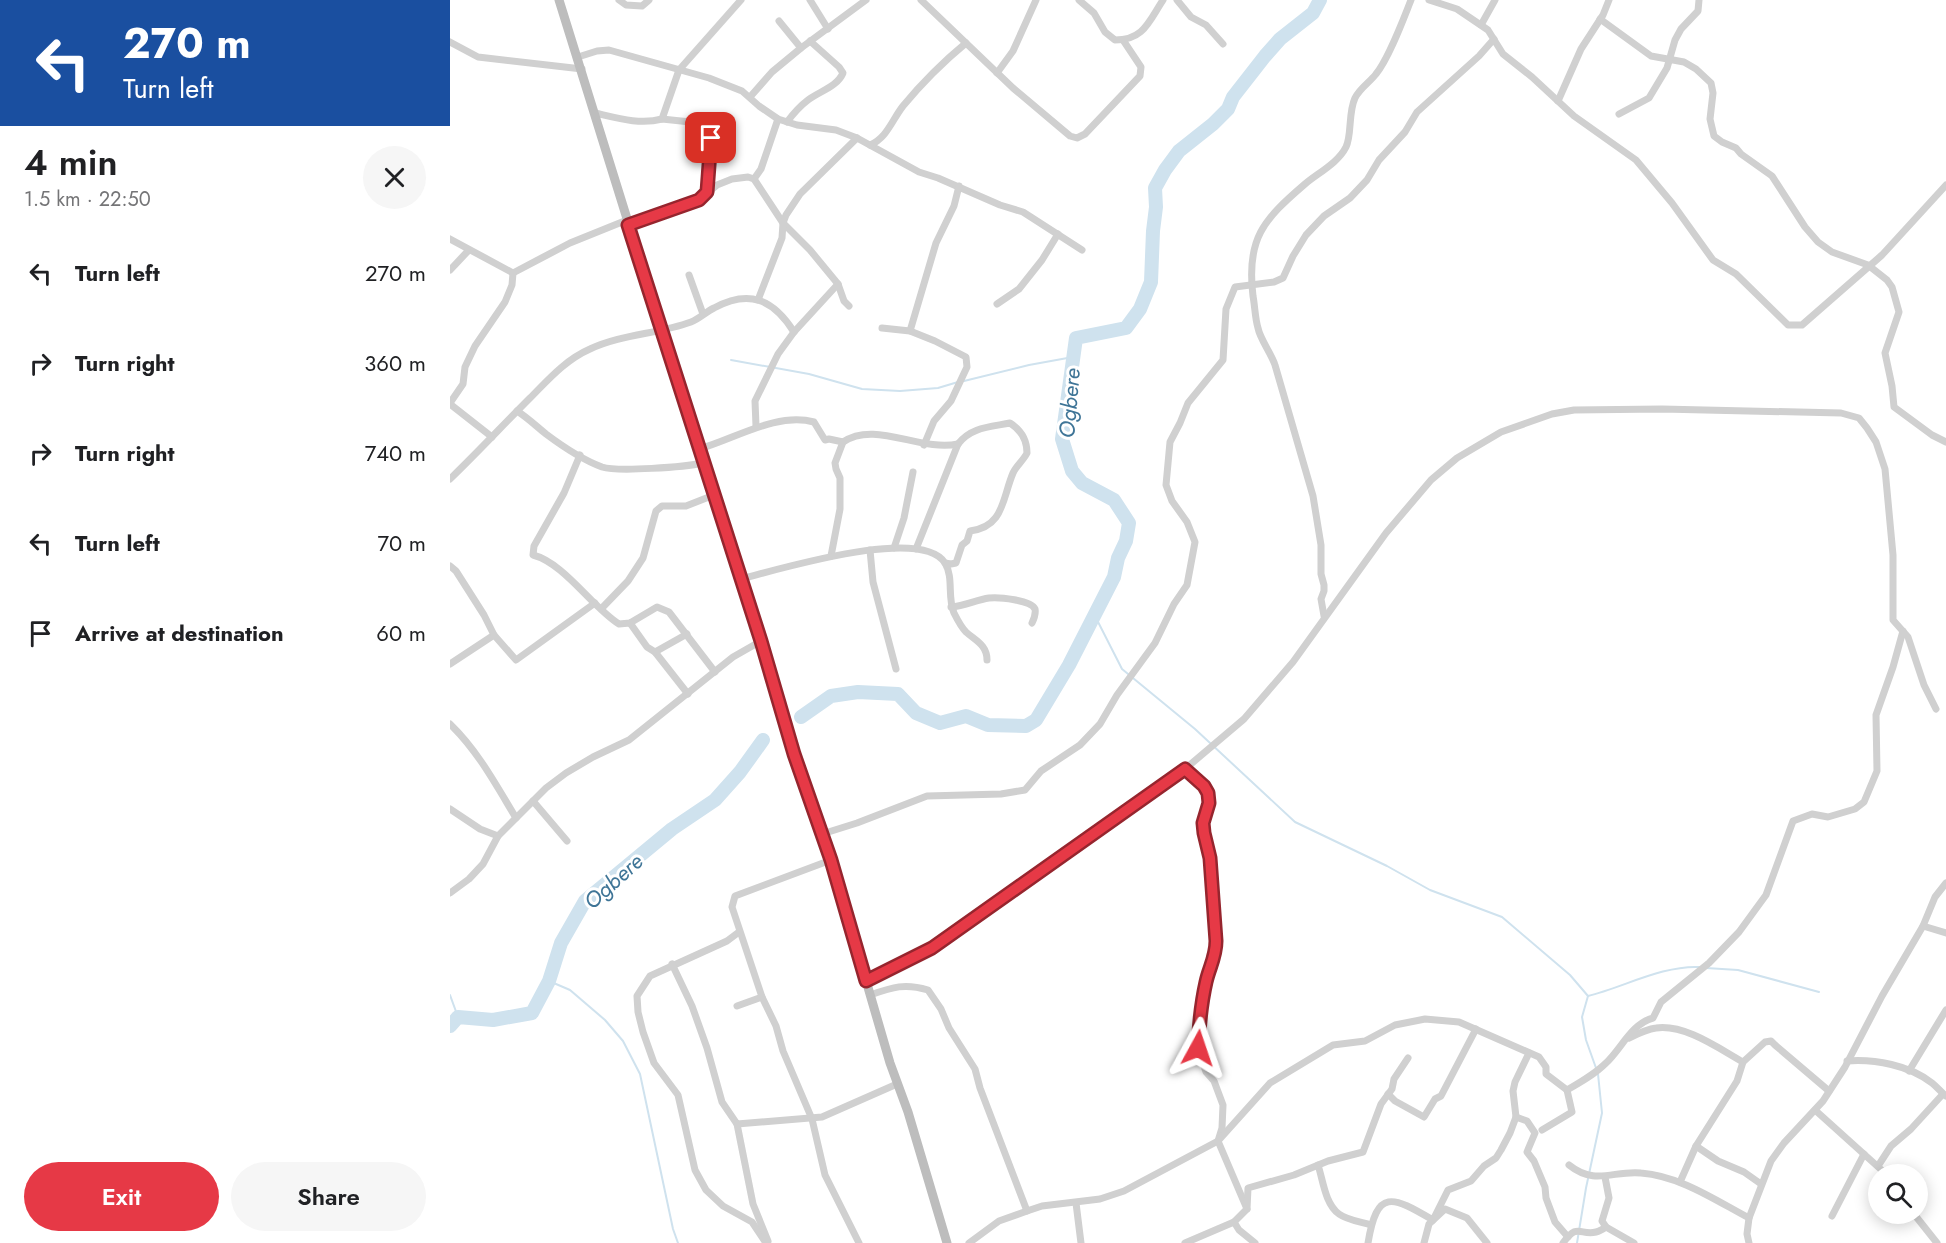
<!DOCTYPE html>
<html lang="en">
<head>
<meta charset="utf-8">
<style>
  body { margin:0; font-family:Jost,sans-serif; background:#f6f6f6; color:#202124; height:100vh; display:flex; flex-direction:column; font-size:22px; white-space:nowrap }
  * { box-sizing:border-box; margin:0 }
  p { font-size:20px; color:#757577 }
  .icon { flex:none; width:33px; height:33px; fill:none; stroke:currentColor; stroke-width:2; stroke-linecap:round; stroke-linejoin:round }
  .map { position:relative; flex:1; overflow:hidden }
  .side { display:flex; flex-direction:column; background:#fff; width:450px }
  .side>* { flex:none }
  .guide { background:#1a4fa0; color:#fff; overflow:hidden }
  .buttons { position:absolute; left:1418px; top:1164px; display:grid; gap:12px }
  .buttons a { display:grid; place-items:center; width:60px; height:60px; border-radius:50%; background:#fff; box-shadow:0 3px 15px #0003; font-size:30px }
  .pin { position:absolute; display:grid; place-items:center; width:51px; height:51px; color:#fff; margin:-26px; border-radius:12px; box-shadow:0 3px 9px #0006 }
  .me { position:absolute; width:66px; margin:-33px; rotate:5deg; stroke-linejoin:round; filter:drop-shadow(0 0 4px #0008) }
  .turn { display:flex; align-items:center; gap:21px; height:126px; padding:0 24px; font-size:27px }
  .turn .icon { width:78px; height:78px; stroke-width:2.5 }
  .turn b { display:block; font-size:42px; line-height:51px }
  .round { display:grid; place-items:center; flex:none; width:63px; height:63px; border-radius:32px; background:#f6f6f6 }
  .overview { display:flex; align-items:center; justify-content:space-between; height:102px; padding:0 24px }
  h1 { font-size:36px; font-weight:600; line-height:45px }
  .action { display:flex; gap:12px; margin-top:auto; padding:12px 24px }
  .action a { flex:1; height:69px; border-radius:36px; background:#e63946; color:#fff; font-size:24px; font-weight:600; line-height:69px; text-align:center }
  .action a+a { background:#f6f6f6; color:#202124 }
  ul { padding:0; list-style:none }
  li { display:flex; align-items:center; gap:18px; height:90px; padding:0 24px }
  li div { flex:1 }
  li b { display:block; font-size:22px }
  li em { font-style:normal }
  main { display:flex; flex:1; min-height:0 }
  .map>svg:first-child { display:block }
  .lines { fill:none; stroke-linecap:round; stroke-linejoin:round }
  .stream { stroke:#cfe2ee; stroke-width:2 }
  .river { stroke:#cfe2ee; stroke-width:14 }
  .street { stroke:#d0d0d0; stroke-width:7 }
  .secondary { stroke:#bdbdbd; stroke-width:9 }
  .route-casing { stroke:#96252e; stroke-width:15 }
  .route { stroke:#e63946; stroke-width:10 }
  .labels { text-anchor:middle; stroke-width:6; stroke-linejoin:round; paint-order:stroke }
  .water-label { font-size:22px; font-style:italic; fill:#3f7597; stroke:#fff }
</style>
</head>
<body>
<main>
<section class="side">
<div class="guide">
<div class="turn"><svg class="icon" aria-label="left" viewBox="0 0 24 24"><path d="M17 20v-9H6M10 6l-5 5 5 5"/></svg><div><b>270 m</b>Turn left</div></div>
</div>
<div class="overview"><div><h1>4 min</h1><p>1.5 km · 22:50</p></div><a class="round"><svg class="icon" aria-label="close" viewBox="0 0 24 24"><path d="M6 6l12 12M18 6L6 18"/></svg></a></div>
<ul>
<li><svg class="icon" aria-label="left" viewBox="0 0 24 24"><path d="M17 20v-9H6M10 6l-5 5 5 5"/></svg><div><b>Turn left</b></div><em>270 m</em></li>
<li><svg class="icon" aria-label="right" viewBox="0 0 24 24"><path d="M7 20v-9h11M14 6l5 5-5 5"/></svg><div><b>Turn right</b></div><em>360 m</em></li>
<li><svg class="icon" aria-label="right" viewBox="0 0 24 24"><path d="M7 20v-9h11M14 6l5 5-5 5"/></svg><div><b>Turn right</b></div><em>740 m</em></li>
<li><svg class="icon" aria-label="left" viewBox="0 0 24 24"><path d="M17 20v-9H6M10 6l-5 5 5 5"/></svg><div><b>Turn left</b></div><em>70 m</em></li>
<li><svg class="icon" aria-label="arrive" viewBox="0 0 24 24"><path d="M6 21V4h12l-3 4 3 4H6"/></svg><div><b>Arrive at destination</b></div><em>60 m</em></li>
</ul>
<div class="action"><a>Exit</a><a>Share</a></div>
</section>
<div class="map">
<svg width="1496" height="1243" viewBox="0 0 1496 1243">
  <rect width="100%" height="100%" fill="#fff"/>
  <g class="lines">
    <!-- stream -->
    <g class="stream">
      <polyline points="281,360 359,374 412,389 450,391 488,388 508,382"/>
      <polyline points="514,381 579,365 623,357"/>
      <polyline points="644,614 672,669 745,729 845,822 937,866 980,890 1052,917 1120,975 1138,996"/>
      <polyline points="1256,968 1288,970 1369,992"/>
      <polyline points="99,981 120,990 155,1020 173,1041 190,1074 223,1229 228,1243"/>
      <polyline points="0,995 8,1017"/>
      <polyline points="1138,996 1132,1017 1136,1040 1146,1068"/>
      <path d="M1138,996C1174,987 1213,965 1250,967"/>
      <polyline points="1127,1243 1136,1188 1152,1113 1148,1074"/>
    </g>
    <!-- river -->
    <g class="river">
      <polyline points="351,717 381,696 408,692 448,694 466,713 490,723 516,716 538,725 576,726 586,720 619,665 664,577 668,558 676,541 679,523 664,500 632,483 622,471 612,439 626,338 676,328 690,309 701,282 703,231 706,207 705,188 715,170 729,151 763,124 778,109 783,97 815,56 830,39 863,13 870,0"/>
      <polyline points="0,1026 8,1017 43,1020 82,1013 99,981 111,943 135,901 222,829 265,800 290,772 313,740"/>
    </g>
    <!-- street -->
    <g class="street">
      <polyline points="169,0 176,5 192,6 199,0"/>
      <polyline points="360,0 378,29"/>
      <polyline points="471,0 563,88 620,136 627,138 635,134 690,76 691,67 673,40"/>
      <path d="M629,0L644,13L655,32L665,40C694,40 699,21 713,0"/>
      <polyline points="727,0 741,17 756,25 773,44"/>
      <polyline points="979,0 1007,9 1038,30 1053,54 1082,77 1124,116 1186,160 1222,203 1263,260 1286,274 1338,325 1352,325 1432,255 1496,185"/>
      <polyline points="1150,19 1201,56 1234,62 1246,69 1261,83 1263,93 1260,119 1264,136 1272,142 1286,148 1291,154 1322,176 1355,227 1368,242 1382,252 1418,265 1437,280 1442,287 1449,312 1435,353 1442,386 1444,407 1482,435 1496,442"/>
      <polyline points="329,21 351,48"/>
      <polyline points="1031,25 1045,0"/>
      <polyline points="0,42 28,57 132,69"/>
      <polyline points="128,57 147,51 159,50 259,78 292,91 309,106 328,119 347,125 386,130 407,138 469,172 488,178 550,205 573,212 632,250"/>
      <polyline points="547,73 563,51 586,0"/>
      <polyline points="300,97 322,72 351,48 416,0"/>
      <polyline points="1108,101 1131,49 1153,15 1159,0"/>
      <path d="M145,113C167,118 190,125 212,119L229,70L291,0"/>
      <polyline points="1169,114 1199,98 1217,68 1225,40 1231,29 1248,11 1249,0"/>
      <polyline points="212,119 250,123 259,128 261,138 257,192"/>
      <path d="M337,122C343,114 350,106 358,100C370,91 387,87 393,73L389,67L360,41"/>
      <path d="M420,145C437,138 442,120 453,106C472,83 493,62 516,43"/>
      <polyline points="304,179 311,169 328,119"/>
      <polyline points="179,225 249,200 267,185 282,179 298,177 304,179 333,223 360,250 388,284 394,301 399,306"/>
      <polyline points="0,239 63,273"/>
      <polyline points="0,270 18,251"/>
      <polyline points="63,273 120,243 177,220"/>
      <polyline points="239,275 253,314"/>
      <polyline points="308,300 332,238 333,223 336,215 350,194 407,138"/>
      <polyline points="547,304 569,289 592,260 608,234"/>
      <polyline points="432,328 460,331 485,341 516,357 517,367 501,401 484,421 474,445"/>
      <polyline points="460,331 486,243 504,206 509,186"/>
      <polyline points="0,403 13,384 15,367 25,346 55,302 62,285 63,273"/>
      <polyline points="0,404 42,437"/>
      <path d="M67,411C78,418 86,426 96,434C112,446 133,460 152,467C168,472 235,467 253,463"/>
      <polyline points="306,426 305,401 328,354 344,332 388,284"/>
      <path d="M249,449C285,439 326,412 364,422L375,440L379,439L393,442"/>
      <path d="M130,455L114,493L84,546L83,555C114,563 142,607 169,624L180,623L207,607L219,612L265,672"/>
      <path d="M0,479C27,453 53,425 80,398C98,380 115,360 140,349C172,334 208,334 241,322C249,319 256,312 264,308C299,289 323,299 344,332"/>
      <polyline points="444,548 454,518 463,472"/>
      <path d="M466,549L508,444C521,427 540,427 560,423C571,430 577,441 577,453C573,461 566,466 563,473C552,499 554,527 520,531L517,541L512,545L506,563L501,564L495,563"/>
      <polyline points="420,550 423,582 446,669"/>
      <path d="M381,556L390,509V478L386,469L385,463L393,442C425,420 470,452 508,444"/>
      <polyline points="0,566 6,571 34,615 44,635 0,664"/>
      <path d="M290,579C328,570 471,525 495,563C504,578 497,597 504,613C507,619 511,627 516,632C526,641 537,645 537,660"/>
      <path d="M501,607C515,606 526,600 539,598C549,597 581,600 585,609C586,614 584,619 582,623"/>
      <polyline points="152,608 178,581 193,558 206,511 212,506 236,506 264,495"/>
      <path d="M874,616L871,599L874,591V585L871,574V545L863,496L825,365C821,353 810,339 808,328C805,318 805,307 803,296C796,239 813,220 855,184C868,173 888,163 896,147C902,135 898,113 905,98C910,88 920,82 926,74C939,58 953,20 961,0"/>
      <polyline points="180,623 197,647 205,652 238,694"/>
      <polyline points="44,635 66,660 145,603"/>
      <polyline points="205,652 237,634"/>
      <path d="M0,724C28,751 46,785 66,818"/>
      <polyline points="735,769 754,786 759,803 753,823 754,833 760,858 766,952 756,983 749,1028 748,1048 756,1072 764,1081 773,1105 772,1128 768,1141 797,1209"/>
      <polyline points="83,801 117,841"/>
      <polyline points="0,809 30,829 48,836"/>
      <polyline points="372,834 407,823 477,796 551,794 575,790 591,771 630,745 650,724 667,695 705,643 724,604 737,585 745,542 737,522 722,501 716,485 720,442 730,423 738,403 773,360 776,309 785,287 824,282 833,278 843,256 856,235 874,216 900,198 917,180 929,160 955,132 967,112 1029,56 1044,39"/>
      <polyline points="0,893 19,879 33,864 48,836 96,788 116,773 143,757 179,740 283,657 311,641"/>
      <polyline points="1473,926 1496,933"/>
      <polyline points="289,932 277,941 200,976 187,996 188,1012 193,1032 204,1063 228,1095 245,1170 256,1190 273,1206 302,1222 316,1243"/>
      <polyline points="222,964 242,1006 257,1048 272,1102 287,1124 372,1117 447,1084"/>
      <polyline points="416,981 482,948 735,769 794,719 843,662 936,533 981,480 1007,458 1051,432 1102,414 1124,410 1212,409 1391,413 1409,418 1417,428 1426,442 1435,469 1443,555 1443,620 1458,637 1474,685 1486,709"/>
      <path d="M420,995C443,987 455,983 478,990L491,1009L499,1028L525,1069L530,1088L577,1211"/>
      <polyline points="312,997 326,1026 333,1051 362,1119 375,1175 409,1243"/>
      <polyline points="287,1006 312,997 282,907 285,896 381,860"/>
      <path d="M1179,1038C1187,1034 1197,1029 1206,1028C1235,1024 1268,1048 1293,1062"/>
      <path d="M1397,1061C1425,1059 1459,1065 1482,1083C1487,1087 1491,1092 1496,1096"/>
      <polyline points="1459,1071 1496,1010"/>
      <polyline points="938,1094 945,1101 974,1117 985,1099 991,1096 1026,1029"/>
      <polyline points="1365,1110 1436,1174"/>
      <polyline points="1066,1117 1077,1121 1085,1133 1077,1152 1084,1161 1095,1187 1096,1198 1105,1222 1118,1237"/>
      <polyline points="287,1124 303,1204 318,1241"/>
      <path d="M1092,1130L1122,1112L1117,1090C1131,1082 1145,1074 1156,1063C1172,1048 1181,1024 1203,1018L1211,1002L1259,963L1289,932L1316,895L1343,821L1362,814L1378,817L1405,809L1414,802L1427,771L1426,715L1443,667L1453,631"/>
      <polyline points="1246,1146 1268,1161 1294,1172 1311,1184"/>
      <path d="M868,1165C873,1180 875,1204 889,1214C897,1220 911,1222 921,1225"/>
      <path d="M1119,1165C1145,1186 1164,1170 1191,1173C1230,1176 1265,1200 1299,1218"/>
      <polyline points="1428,1166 1441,1146 1461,1129 1493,1094"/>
      <polyline points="1155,1177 1159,1198 1152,1221 1156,1227 1184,1243"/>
      <polyline points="1230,1182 1246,1146 1287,1081 1293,1062 1315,1042 1321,1041 1325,1045 1379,1091"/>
      <polyline points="626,1203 631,1243"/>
      <polyline points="1464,1214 1487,1243"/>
      <polyline points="1382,1216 1414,1154"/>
      <polyline points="784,1222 789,1230 805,1243"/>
      <polyline points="519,1243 549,1221 577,1211 592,1206 650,1199 674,1191 768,1141 820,1083 883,1045 915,1041 945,1025 975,1019 1009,1022 1089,1057 1096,1067 1096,1074 1117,1090"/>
      <polyline points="735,1243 784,1222 797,1209 798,1188 844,1175 878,1161 913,1152 931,1104 942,1089 944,1079 958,1058"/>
      <path d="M918,1243C927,1188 942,1196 983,1220L998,1190L1021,1181L1034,1166L1046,1158L1051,1150L1060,1133L1066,1117L1063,1091L1065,1082L1079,1053"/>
      <polyline points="974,1243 979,1224 995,1209 1017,1218 1037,1243"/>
      <path d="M1113,1243C1128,1222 1130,1236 1146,1232C1150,1231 1153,1229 1156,1227"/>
      <polyline points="1299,1243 1297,1234 1299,1218 1321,1161 1334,1143 1373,1101 1395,1067 1432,996 1473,926 1485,897 1496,883"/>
    </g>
    <!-- secondary -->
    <polyline class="secondary" points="109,0 253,463 311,641 344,754 381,860 440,1063 458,1112 497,1243"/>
  </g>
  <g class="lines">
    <defs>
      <path id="route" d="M261,138L257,192L249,200L178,225L311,641L344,754L381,860L416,981L482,948L735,769L754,786L758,793L759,803L753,823L754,833L760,858L766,941C766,957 759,968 756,982C751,1004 749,1026 748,1048"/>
    </defs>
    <!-- route casing -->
    <use href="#route" class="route-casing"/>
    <!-- route -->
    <use href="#route" class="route"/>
  </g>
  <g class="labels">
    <!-- water labels -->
    <g class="water-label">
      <text transform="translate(619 403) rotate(-85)" y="8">Ogbere</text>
      <text transform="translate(163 881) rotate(-42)" y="8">Ogbere</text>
    </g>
  </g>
</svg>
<div class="buttons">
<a><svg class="icon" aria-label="search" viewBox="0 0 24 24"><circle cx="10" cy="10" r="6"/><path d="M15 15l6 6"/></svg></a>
</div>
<div class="pin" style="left:261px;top:138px;background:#d93025"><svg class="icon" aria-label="arrive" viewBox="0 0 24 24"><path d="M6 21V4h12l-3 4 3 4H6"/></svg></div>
<svg class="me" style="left:748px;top:1048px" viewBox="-20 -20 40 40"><path d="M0-17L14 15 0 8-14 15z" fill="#e63946" stroke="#fff" stroke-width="4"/></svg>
</div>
</main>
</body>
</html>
